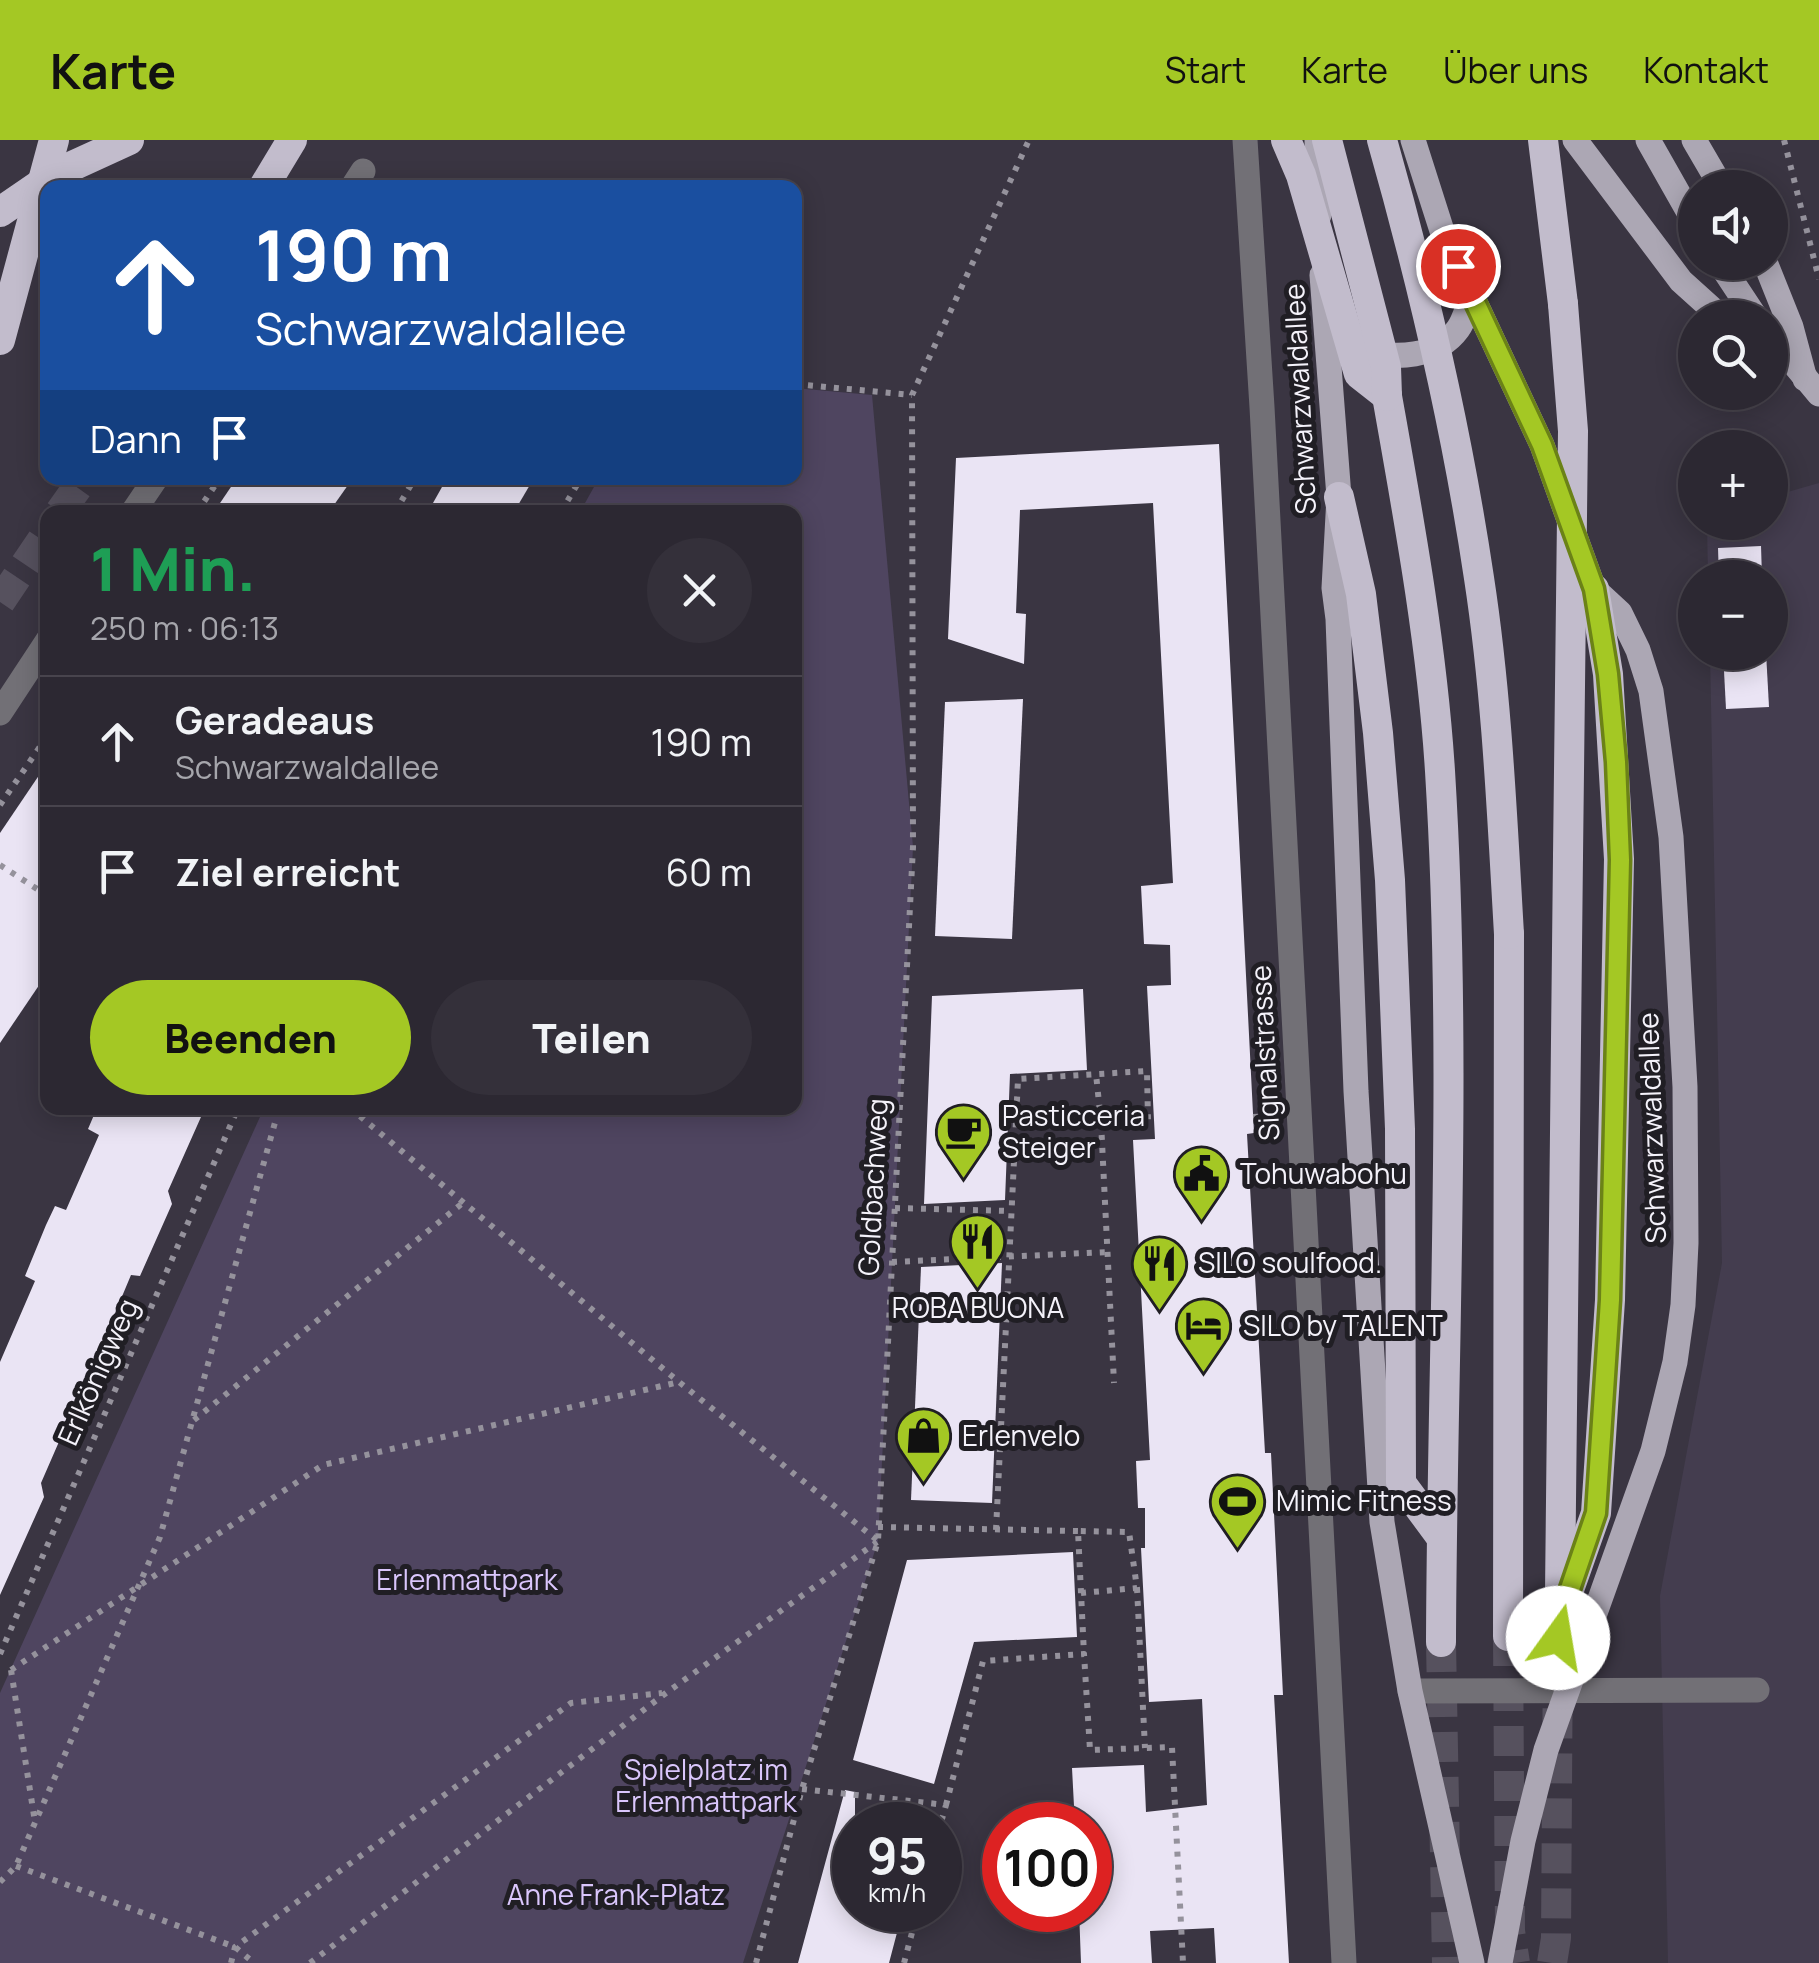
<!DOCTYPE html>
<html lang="de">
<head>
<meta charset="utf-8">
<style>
  body { margin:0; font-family:Manrope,sans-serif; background:#34303a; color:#f1f3f6; height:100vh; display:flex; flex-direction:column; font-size:38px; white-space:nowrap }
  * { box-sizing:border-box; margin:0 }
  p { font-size:32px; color:#a6a6ac }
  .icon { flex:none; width:55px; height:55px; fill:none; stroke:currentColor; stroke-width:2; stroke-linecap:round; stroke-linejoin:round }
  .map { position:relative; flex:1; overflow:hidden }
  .details { position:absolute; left:40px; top:365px; width:762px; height:610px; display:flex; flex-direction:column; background:#2c2832; border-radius:20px; box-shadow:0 5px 25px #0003,0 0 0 2px #48444d }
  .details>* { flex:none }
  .guide { position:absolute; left:40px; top:40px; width:762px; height:305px; border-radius:20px; box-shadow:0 5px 25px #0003,0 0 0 2px #48444d; background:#1a4fa0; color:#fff; overflow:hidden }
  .fabs { position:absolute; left:1678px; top:30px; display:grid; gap:20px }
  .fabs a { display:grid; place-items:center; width:110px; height:110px; border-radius:50%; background:#2c2832; box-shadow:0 5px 25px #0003,0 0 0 2px #48444d; font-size:50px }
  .speed { position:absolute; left:832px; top:1662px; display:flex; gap:20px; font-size:50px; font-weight:700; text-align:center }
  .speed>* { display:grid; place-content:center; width:130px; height:130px; border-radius:50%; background:#2c2832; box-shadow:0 5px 25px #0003,0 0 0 2px #48444d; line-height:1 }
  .speed small { font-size:25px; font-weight:400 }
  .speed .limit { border:15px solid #d22; background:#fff; color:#111 }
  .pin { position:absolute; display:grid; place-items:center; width:85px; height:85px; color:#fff; margin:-42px; border:5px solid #fff; border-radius:50%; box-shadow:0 2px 10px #0007 }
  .me { position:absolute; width:110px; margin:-55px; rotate:13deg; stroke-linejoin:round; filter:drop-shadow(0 0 8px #0008) }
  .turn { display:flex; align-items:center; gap:35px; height:210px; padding:0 50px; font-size:45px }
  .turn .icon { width:130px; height:130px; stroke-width:2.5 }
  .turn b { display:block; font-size:70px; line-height:85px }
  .then { display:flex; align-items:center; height:95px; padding:0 50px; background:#0003; gap:20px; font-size:38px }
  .round { display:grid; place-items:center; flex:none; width:105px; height:105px; border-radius:52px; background:#34303a }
  .overview { display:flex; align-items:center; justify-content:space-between; height:170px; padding:0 50px }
  h1 { font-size:60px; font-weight:800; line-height:75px; color:#1e9e55 }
  .primary-button { display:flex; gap:20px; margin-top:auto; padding:20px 50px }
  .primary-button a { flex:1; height:115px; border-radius:60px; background:#a4c824; color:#111; font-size:40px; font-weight:800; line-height:115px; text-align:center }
  .primary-button a+a { background:#34303a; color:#f1f3f6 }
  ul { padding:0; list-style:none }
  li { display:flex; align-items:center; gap:30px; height:130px; padding:0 50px; border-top:2px solid #48444d }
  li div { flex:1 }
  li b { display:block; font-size:38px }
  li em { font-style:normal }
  header { display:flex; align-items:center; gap:60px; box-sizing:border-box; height:140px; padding:0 50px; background:#a4c824; color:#111 }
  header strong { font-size:48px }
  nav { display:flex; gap:55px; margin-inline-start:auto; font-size:35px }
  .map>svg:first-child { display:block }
  .built { fill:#443d4f }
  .green { fill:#4f4560 }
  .building { fill:#eae4f4 }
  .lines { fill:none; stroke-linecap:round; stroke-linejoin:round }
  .highway-tunnel { stroke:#56515e; stroke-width:30; stroke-dasharray:30 15; stroke-linecap:butt }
  .path { stroke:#95929c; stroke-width:6; stroke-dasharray:5 8; stroke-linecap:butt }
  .minor { stroke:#727076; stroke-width:25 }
  .major { stroke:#aca7b4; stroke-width:25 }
  .highway { stroke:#c2bccc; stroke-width:30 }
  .highway-bridge { stroke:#c2bccc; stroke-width:30 }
  .route-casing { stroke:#6b8217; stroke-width:25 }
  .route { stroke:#a4c824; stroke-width:18 }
  .labels { text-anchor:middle; stroke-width:10; stroke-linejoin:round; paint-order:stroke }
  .street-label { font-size:28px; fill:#f4f2fa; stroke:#201e24 }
  .poi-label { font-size:28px; fill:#f4f2fa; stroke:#201e24; text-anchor:start }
  .park-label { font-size:28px; fill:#dac6fc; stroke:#201e24 }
</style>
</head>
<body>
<header>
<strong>Karte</strong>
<nav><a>Start</a><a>Karte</a><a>Über uns</a><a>Kontakt</a></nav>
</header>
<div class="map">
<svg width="1819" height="1823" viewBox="0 0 1819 1823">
  <rect width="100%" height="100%" fill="#3a3542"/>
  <!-- built -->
  <polygon class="built" points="1819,343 1819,1823 1668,1823 1660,1456 1722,1123 1710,513 1770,512 1770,438 1708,437 1707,383 1770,382 1770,357"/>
  <!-- green -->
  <polygon class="green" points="795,248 872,255 913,707 878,1401 743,1823 0,1823 0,1553 264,968 795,968 795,372 580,372 599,338 795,338"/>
  <!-- building -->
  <g class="building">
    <polygon points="1219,304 1254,993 1247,994 1265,1313 1271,1313 1283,1555 1274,1555 1289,1823 1216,1823 1214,1788 1150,1791 1152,1823 1081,1823 1079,1770 1090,1770 1090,1685 1075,1685 1072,1628 1144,1625 1146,1672 1207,1665 1202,1559 1149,1562 1141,1408 1145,1408 1145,1368 1138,1368 1136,1321 1150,1320 1133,1000 1155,999 1147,846 1171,845 1170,805 1144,804 1141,746 1173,743 1153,363 1020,370 1016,473 1026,474 1024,524 948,499 956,318"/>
    <polygon points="237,338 353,338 329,372 214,372"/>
    <polygon points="447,338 534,338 514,372 428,372"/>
    <polygon points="1761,406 1762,438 1719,438 1718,408"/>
    <polygon points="1723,512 1766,512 1769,567 1726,569"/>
    <polygon points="1023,559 1012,799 935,796 945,562"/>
    <polygon points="48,622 48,832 0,903 0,693"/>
    <polygon points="1083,849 1087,930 1010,934 1005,1060 924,1064 932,856"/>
    <polygon points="97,968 205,968 168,1051 172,1064 140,1136 131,1135 105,1197 108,1210 76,1283 68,1281 41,1343 44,1357 0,1455 0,1222 35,1141 25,1136 46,1085 55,1066 66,1070 99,995 88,989"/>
    <polygon points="1002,1123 992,1363 911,1360 921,1127"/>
    <polygon points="1073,1412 1077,1497 974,1502 934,1644 853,1620 907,1420"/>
    <polygon points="845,1650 855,1652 855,1770 903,1770 889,1823 798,1823"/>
  </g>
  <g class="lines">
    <!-- highway-tunnel -->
    <g class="highway-tunnel">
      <polyline points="60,372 84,338"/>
      <polyline points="0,462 48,391"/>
      <polyline points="1508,1496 1510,1791 1515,1823"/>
      <polyline points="1441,1502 1447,1823"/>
      <polyline points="1552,1823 1556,1798 1558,1498"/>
    </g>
    <!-- path -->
    <g class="path">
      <polyline points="1784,0 1819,139"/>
      <polyline points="795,244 912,255"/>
      <polyline points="197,372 220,338"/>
      <polyline points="395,372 415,338"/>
      <polyline points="561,372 581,338"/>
      <polyline points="0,665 48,595"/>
      <polyline points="0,725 48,756"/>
      <polyline points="350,968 679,1242 877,1400"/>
      <polyline points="1253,977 1272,976"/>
      <polyline points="1101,982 1114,1243"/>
      <polyline points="895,1068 1011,1071"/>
      <polyline points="892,1122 1108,1112"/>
      <polyline points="194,1280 464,1062"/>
      <polyline points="878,1387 1078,1391"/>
      <polyline points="996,1390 1018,939 1147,931 1148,980 1101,982 1096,934"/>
      <polyline points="1137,1448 1145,1608"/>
      <polyline points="1081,1453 1137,1448 1129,1392 1078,1391 1084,1514"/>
      <polyline points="0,1514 238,968"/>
      <polyline points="11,1530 323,1325 679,1242"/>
      <polyline points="11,1530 35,1682"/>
      <polyline points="802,1649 946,1665 940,1686"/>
      <polyline points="946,1665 983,1521 1084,1514 1090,1610 1172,1607 1183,1823"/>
      <polyline points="16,1726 235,1807 254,1823"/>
      <polyline points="0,1742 16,1726 160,1397 279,968"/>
      <polyline points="231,1823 235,1807 571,1563 662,1553"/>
      <polyline points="310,1823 666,1553 877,1402"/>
      <polyline points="756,1823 802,1649 878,1401 913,707 912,255 1029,0"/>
      <polyline points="904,1823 918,1770"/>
    </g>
    <!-- minor -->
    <g class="minor">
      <polyline points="1245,0 1262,267 1344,1823"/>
      <polyline points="352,48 363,31"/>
      <polyline points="133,372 156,338"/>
      <polyline points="0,573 48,500"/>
      <polyline points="1410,1551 1757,1550"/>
    </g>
    <!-- major -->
    <g class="major">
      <polyline points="1317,0 1319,75"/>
      <polyline points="1413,0 1443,94 1542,305 1594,449 1620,473 1638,510 1651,551 1671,697 1685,947 1686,1103 1683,1165 1675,1222 1653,1311 1546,1610 1523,1701 1500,1823"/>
      <polyline points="1575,0 1681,141 1722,178"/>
      <polyline points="1648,0 1695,83"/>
      <polyline points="1694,0 1722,48"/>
      <polyline points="1719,122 1756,178"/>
      <polyline points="1765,122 1791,187 1805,239"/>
      <polyline points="1322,135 1339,357 1334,448 1338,479 1356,951 1382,1382 1410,1551 1472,1823"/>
      <polyline points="1770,195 1819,254"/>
      <path d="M1365,211C1395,219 1437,218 1458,189C1464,181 1467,168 1471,159"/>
    </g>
    <!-- highway -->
    <g class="highway">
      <polyline points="1543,0 1563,164"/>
      <polyline points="263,48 292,0"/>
      <polyline points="0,72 57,33 129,0"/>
      <path d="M1387,256C1409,380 1432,505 1440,631C1458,921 1442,1212 1441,1502"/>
      <polyline points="1339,357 1361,454 1378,593 1390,740 1400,989 1401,1343 1441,1397"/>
      <polyline points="1560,1453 1568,716"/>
      <polyline points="1559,1478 1596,1373 1610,1160 1619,719 1608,534 1594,449"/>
      <polyline points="1508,1496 1509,794"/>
    </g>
    <!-- highway-bridge -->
    <g class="highway-bridge">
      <polyline points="1286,0 1301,35 1359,234 1387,256"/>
      <polyline points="1327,0 1386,227 1387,256"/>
      <path d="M1382,0C1423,144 1457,290 1479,438C1497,555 1502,675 1509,794"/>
      <polyline points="1563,164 1573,291 1568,716"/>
      <polyline points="0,200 54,0"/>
    </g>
  </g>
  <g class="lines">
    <defs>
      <polyline id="route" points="1458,126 1542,305 1594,449 1608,534 1616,622 1620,720 1610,1160 1596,1373 1560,1478 1558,1498"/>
    </defs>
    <!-- route casing -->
    <use href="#route" class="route-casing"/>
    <!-- route -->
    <use href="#route" class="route"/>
  </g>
  <!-- icons -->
  <defs>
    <symbol id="cafe-pin" viewBox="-11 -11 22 30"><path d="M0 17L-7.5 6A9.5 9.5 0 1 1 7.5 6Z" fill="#a4c824" stroke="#201e24"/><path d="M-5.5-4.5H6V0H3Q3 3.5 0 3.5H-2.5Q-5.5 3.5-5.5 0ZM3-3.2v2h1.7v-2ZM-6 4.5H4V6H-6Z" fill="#111"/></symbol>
    <symbol id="civic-pin" viewBox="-11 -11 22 30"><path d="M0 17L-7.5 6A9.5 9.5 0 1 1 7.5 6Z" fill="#a4c824" stroke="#201e24"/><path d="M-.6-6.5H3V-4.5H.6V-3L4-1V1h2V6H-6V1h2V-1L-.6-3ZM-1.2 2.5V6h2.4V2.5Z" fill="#111"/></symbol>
    <symbol id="restaurant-pin" viewBox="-11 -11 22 30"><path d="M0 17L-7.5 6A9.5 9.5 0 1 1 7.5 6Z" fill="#a4c824" stroke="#201e24"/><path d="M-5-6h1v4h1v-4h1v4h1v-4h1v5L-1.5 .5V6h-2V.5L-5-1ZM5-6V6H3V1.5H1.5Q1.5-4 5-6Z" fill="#111"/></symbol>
    <symbol id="hotel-pin" viewBox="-11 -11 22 30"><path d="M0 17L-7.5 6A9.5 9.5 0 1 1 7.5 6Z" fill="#a4c824" stroke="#201e24"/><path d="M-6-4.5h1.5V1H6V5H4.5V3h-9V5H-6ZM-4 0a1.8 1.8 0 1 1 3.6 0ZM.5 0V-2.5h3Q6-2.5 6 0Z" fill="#111"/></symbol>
    <symbol id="shop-pin" viewBox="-11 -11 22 30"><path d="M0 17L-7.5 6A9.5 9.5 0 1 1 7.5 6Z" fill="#a4c824" stroke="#201e24"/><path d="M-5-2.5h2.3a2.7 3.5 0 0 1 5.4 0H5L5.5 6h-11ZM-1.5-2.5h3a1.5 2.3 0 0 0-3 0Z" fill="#111"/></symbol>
    <symbol id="stadium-pin" viewBox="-11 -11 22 30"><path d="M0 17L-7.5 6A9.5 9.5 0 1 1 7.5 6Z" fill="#a4c824" stroke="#201e24"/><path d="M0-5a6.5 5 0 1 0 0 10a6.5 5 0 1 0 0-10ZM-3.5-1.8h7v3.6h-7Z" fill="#111"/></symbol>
  </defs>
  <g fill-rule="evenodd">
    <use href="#cafe-pin" x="932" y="960" width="63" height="86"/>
    <use href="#civic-pin" x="1170" y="1002" width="63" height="86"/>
    <use href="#restaurant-pin" x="946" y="1070" width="63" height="86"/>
    <use href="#restaurant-pin" x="1128" y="1092" width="63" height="86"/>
    <use href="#hotel-pin" x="1172" y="1154" width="63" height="86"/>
    <use href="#shop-pin" x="892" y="1264" width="63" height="86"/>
    <use href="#stadium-pin" x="1206" y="1330" width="63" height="86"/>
  </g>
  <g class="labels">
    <!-- street labels -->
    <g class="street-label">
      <text transform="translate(1300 259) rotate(-93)" y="10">Schwarzwaldallee</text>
      <text transform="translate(1265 913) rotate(-93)" y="10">Signalstrasse</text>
      <text transform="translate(1652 988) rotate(-92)" y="10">Schwarzwaldallee</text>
      <text transform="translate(873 1047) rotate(-87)" y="10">Goldbachweg</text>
      <text transform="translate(98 1232) rotate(-66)" y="10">Erlkönigweg</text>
    </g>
    <!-- poi labels -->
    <g class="poi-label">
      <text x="1002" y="986">Pasticceria<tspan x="1002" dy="32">Steiger</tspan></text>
      <text x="1240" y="1044">Tohuwabohu</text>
      <text x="1198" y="1133">SILO soulfood.</text>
      <text x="978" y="1178" text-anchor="middle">ROBA BUONA</text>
      <text x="1243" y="1196">SILO by TALENT</text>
      <text x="962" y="1306">Erlenvelo</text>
      <text x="1276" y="1371">Mimic Fitness</text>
    </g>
    <!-- park labels -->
    <g class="park-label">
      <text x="467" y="1450">Erlenmattpark</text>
      <text x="706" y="1640">Spielplatz im<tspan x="706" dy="32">Erlenmattpark</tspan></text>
      <text x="616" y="1765">Anne Frank-Platz</text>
    </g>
  </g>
</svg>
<div class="fabs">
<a><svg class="icon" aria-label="sound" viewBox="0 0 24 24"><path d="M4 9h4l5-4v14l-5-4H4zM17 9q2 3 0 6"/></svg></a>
<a><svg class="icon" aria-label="search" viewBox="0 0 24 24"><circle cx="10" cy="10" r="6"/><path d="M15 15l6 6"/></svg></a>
<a>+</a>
<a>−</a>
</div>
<div class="speed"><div>95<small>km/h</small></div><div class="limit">100</div></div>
<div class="pin" style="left:1458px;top:126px;background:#d93025"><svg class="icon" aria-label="arrive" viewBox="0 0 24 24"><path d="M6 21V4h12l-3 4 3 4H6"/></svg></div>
<svg class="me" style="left:1558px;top:1498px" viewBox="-20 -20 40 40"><circle r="19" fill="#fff"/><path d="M0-13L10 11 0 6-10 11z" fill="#a4c824"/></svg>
<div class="guide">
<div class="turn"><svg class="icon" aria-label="ahead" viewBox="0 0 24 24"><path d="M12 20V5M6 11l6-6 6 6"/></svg><div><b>190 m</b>Schwarzwaldallee</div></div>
<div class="then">Dann<svg class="icon" aria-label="arrive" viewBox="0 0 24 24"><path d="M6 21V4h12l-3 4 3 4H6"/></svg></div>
</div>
<section class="details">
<div class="overview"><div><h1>1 Min.</h1><p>250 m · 06:13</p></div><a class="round"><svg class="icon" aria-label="close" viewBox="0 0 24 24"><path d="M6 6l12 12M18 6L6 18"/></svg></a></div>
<ul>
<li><svg class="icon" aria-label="ahead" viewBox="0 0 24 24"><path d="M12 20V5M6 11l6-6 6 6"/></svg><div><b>Geradeaus</b><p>Schwarzwaldallee</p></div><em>190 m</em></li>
<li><svg class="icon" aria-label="arrive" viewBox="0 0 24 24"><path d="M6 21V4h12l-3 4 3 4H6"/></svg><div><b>Ziel erreicht</b></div><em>60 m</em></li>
</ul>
<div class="primary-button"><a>Beenden</a><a>Teilen</a></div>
</section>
</div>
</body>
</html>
